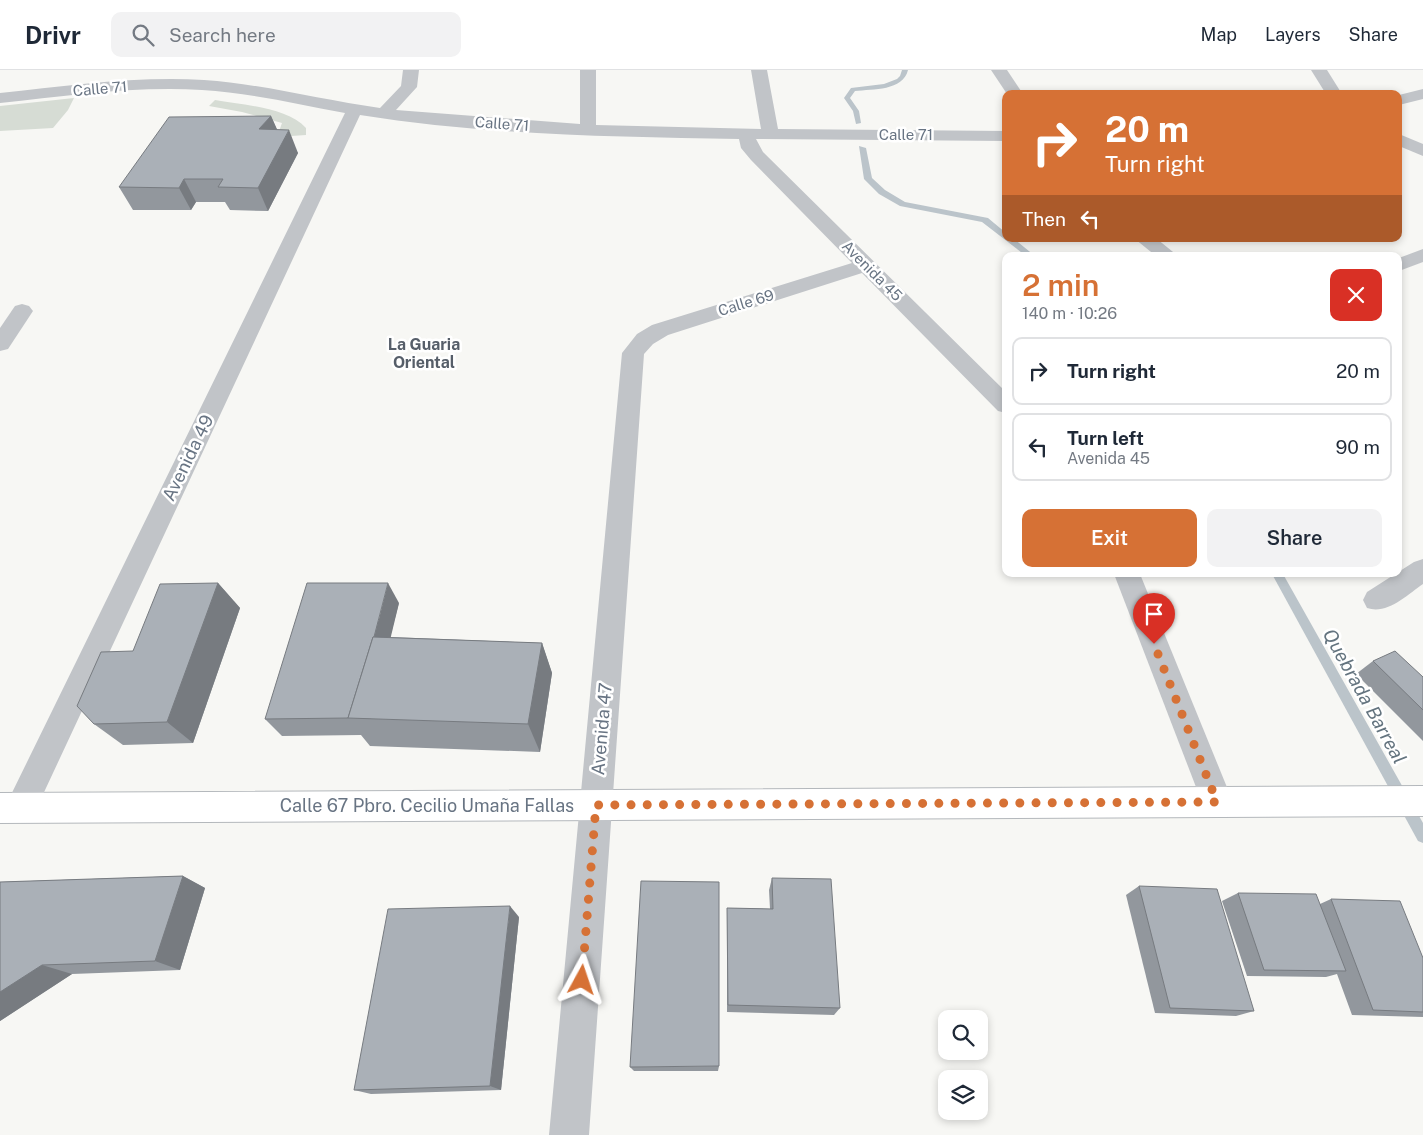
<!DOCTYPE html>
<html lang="en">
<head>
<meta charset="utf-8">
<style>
  body { margin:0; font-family:"Public Sans",sans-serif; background:#f2f2f3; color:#1f2937; height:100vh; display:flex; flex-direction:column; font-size:19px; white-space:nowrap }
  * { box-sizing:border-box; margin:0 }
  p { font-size:16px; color:#747a83 }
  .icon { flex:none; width:28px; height:28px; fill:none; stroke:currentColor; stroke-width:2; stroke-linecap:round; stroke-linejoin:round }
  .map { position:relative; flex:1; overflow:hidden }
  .side { position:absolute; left:1002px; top:182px; width:400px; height:325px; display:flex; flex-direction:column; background:#fff; border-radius:10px; box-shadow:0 2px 8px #0003 }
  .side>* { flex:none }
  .guide { position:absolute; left:1002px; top:20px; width:400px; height:152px; border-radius:10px; box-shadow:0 2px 8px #0003; background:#d67135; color:#fff; overflow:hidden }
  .fabs { position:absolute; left:938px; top:940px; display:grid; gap:10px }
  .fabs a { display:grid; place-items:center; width:50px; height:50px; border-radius:10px; background:#fff; box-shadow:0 2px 8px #0003; font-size:25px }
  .pin { position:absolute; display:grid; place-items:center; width:42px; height:42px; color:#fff; margin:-51px -21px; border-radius:50% 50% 50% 0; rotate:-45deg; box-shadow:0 0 5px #0007 }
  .pin .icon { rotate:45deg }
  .me { position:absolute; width:55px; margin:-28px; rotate:5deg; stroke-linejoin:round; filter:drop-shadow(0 0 4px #0008) }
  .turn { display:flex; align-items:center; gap:18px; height:105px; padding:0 20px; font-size:22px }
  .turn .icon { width:65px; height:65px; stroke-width:2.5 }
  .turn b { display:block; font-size:35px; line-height:42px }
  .then { display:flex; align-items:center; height:48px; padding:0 20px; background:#0003; gap:10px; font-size:19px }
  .round { display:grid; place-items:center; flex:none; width:52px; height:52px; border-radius:10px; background:#f2f2f3 }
  .headline { display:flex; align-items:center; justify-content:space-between; height:85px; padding:0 20px }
  h1 { font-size:30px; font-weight:600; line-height:38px; color:#d67135 }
  .primary-button { display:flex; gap:10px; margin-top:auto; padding:10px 20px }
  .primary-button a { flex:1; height:58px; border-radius:10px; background:#d67135; color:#fff; font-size:20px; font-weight:600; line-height:58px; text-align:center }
  .primary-button a+a { background:#f2f2f3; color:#1f2937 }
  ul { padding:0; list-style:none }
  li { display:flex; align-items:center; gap:15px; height:68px; margin:0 10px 8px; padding:0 10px; border:2px solid #e0e1e3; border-radius:10px }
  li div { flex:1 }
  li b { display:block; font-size:19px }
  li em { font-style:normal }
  header { display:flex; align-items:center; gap:30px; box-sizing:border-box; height:70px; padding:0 25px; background:#fff; border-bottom:1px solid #e0e1e3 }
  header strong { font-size:24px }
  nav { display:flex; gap:28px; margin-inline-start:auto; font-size:18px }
  .search { width:350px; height:45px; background:#f2f2f3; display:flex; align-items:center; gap:12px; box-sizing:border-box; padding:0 18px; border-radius:10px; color:#747a83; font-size:19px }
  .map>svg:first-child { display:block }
  .green { fill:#d6dcd4 }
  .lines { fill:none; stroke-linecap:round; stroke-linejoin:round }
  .stream { fill:#bbc4ca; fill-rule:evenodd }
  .major-casing { stroke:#b4b8bc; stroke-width:2 }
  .minor { fill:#c1c4c8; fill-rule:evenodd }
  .major { fill:#fff; fill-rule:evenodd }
  .wall { fill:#92979d }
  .shaded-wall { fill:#777b80 }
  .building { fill:#aab0b7; stroke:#777b80 }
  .route { stroke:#d67135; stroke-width:9; stroke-dasharray:0 16.2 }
  .labels { text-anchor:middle; stroke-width:5; stroke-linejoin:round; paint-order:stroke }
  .far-street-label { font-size:15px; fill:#687483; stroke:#fff }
  .far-neighbourhood-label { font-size:16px; font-weight:bold; fill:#565e69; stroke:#fff }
  .street-label { font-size:18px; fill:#687483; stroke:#fff }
  .water-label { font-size:19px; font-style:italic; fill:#64747f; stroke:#fff }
</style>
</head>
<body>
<header>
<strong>Drivr</strong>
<div class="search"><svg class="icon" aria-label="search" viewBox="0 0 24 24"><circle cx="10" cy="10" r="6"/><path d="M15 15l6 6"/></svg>Search here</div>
<nav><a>Map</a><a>Layers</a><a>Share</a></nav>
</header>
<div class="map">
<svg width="1423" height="1065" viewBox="0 0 1423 1065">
  <rect width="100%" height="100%" fill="#f7f7f4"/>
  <!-- green -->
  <g class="green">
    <polygon points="74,28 68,40 53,58 0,61 0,36"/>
    <path d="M215,30C242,35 287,37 306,58V65L277,67L282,53L242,42L209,36Z"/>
  </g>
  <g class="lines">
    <!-- stream -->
    <g class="stream">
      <path d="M902,0H908C903,21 873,19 855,21L850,28L859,41L861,53L856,54L853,41L844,28L851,18L884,14L897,9L900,6Z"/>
      <polygon points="859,76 866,78 872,108 885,120 905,132 988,148 1006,163 1006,169 1014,169 1035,186 1026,186 982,152 900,136 879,124 864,109"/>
      <polygon points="1272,504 1283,504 1423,753 1423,773 1418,771"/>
    </g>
    <defs>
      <polygon id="major" points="1423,716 1423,746 0,753 0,723"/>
    </defs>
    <!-- major casing -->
    <use href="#major" class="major-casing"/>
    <!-- minor -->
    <g class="minor">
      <path d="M403,0H419L417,17L396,40L580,54V0H596V55L761,59L751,0H767L778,59L1006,61V71L756,69L763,82L1006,322V343L998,341L862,203L668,265L653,274L644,284L589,1065H549L622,283L637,264L652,255L852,193L751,90L741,78L739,69C613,67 485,65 360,45L32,748L21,752L10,748L5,737L345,43C297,34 250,23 202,20C134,16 67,26 0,33V23C67,16 136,6 204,10C263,14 321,30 380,38L401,16Z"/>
      <polygon points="991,0 1007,0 1023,24 1007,24"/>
      <polygon points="1311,0 1327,0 1342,24 1326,24"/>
      <polygon points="1423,19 1423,29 1399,35 1399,25"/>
      <polygon points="1399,64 1423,74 1423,86 1399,76"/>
      <polygon points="1135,169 1157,169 1178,186 1156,186"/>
      <polygon points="1423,179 1423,192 1399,201 1399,188"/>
      <polygon points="22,234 29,236 33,241 8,279 0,281 0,258 15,236"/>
      <path d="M1423,489V514C1407,525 1387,545 1367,538L1363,530L1367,522L1414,492Z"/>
      <polygon points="1114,504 1140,504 1233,732 1228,743 1217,747 1206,743"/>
    </g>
    <!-- major -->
    <use href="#major" class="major"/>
  </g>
  <!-- wall -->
  <g class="wall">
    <polygon points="271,46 277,60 298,83 268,141 230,140 225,132 196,132 191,140 133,140 119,117"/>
    <polygon points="218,513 240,538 193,673 123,675 94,654 133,581"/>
    <polygon points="399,533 390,567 542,573 552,603 540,682 370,676 361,665 282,666 265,649"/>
    <polygon points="1373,591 1423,607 1423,671 1356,604"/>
    <polygon points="183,806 205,818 180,900 72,904 0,951 0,812"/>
    <polygon points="772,808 840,938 834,945 727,942 727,838 770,839 769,820"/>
    <polygon points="1139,816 1254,941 1236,946 1155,943 1126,825"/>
    <polygon points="1238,823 1320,834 1331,829 1423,888 1423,947 1352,945 1337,904 1326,907 1247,906 1222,831"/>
    <polygon points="519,847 501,1020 371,1024 354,1020"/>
    <polygon points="719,996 718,1001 634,1001 630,997"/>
  </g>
  <!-- shaded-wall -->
  <g class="shaded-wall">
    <polygon points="271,46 281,68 259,59"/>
    <polygon points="289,60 298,83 268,141 258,118"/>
    <polygon points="184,109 196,132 191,140 179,118"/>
    <polygon points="218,513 240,538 193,673 167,652"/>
    <polygon points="388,513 399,533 371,649 354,648"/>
    <polygon points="542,573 552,603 540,682 528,654"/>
    <polygon points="183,806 205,818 180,900 155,891"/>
    <polygon points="510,836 519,847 501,1020 490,1016"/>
    <polygon points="42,895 72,904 0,951 0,922"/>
  </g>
  <!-- building -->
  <g class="building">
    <polygon points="271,46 259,59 289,60 258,118 218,117 223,109 184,109 179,118 119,117 169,47"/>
    <polygon points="218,513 167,652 94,654 77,636 101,582 133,581 160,514"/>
    <polygon points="307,513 388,513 374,567 373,567 348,648 265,649"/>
    <polygon points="373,567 542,573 528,654 348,648"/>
    <polygon points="1395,581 1423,607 1423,640 1373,591"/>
    <polygon points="183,806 155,891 42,895 0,922 0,812"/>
    <polygon points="772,808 831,809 840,938 728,935 727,838 773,839"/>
    <polygon points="641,811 719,812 719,996 630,997"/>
    <polygon points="1139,816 1217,819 1254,941 1170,938"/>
    <polygon points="1238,823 1316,824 1346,901 1264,900"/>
    <polygon points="1331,829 1400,831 1423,888 1423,942 1373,940"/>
    <polygon points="510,836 490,1016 354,1020 388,839"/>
  </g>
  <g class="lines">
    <!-- route -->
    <polyline class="route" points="582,910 596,735 1217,732 1154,574"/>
  </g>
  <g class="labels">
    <!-- far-street labels -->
    <g class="far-street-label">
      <text transform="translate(100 19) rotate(-5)" y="5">Calle 71</text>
      <text transform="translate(502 54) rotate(4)" y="5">Calle 71</text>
      <text x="906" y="70">Calle 71</text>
      <text transform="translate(872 201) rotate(45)" y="5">Avenida 45</text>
      <text transform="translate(746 233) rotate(-17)" y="5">Calle 69</text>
    </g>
    <!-- far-neighbourhood labels -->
    <g class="far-neighbourhood-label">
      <text x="424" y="280">La Guaria<tspan x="424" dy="18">Oriental</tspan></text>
    </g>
    <!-- street labels -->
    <g class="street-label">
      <text transform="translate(188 388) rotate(-64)" y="6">Avenida 49</text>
      <text transform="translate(602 659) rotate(-85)" y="6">Avenida 47</text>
      <text x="427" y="742">Calle 67 Pbro. Cecilio Umaña Fallas</text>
    </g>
    <!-- water labels -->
    <g class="water-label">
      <text transform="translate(1365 626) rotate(61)" y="7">Quebrada Barreal</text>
    </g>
  </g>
</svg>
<div class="fabs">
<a><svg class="icon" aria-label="search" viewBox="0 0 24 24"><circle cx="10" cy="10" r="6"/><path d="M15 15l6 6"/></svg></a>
<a><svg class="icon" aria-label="layers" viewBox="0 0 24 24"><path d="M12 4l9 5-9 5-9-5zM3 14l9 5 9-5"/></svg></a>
</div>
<div class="pin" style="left:1154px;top:574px;background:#d93025"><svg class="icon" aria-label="arrive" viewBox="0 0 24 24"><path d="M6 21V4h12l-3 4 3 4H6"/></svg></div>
<svg class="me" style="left:582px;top:910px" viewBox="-20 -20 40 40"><path d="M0-17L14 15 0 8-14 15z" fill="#d67135" stroke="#fff" stroke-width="4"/></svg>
<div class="guide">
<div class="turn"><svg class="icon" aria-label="right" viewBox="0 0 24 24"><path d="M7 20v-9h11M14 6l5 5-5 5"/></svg><div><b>20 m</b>Turn right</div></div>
<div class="then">Then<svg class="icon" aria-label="left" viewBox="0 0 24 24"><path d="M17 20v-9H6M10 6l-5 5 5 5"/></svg></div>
</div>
<section class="side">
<div class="headline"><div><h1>2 min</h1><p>140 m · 10:26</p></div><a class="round" style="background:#d93025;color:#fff"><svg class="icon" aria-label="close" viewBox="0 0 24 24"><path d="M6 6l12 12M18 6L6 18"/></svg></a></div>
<ul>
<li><svg class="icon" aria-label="right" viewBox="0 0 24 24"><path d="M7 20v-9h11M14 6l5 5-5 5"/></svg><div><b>Turn right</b></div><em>20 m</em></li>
<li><svg class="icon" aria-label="left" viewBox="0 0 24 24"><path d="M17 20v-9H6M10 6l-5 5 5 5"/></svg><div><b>Turn left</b><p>Avenida 45</p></div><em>90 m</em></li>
</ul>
<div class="primary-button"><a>Exit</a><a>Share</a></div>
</section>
</div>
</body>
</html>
